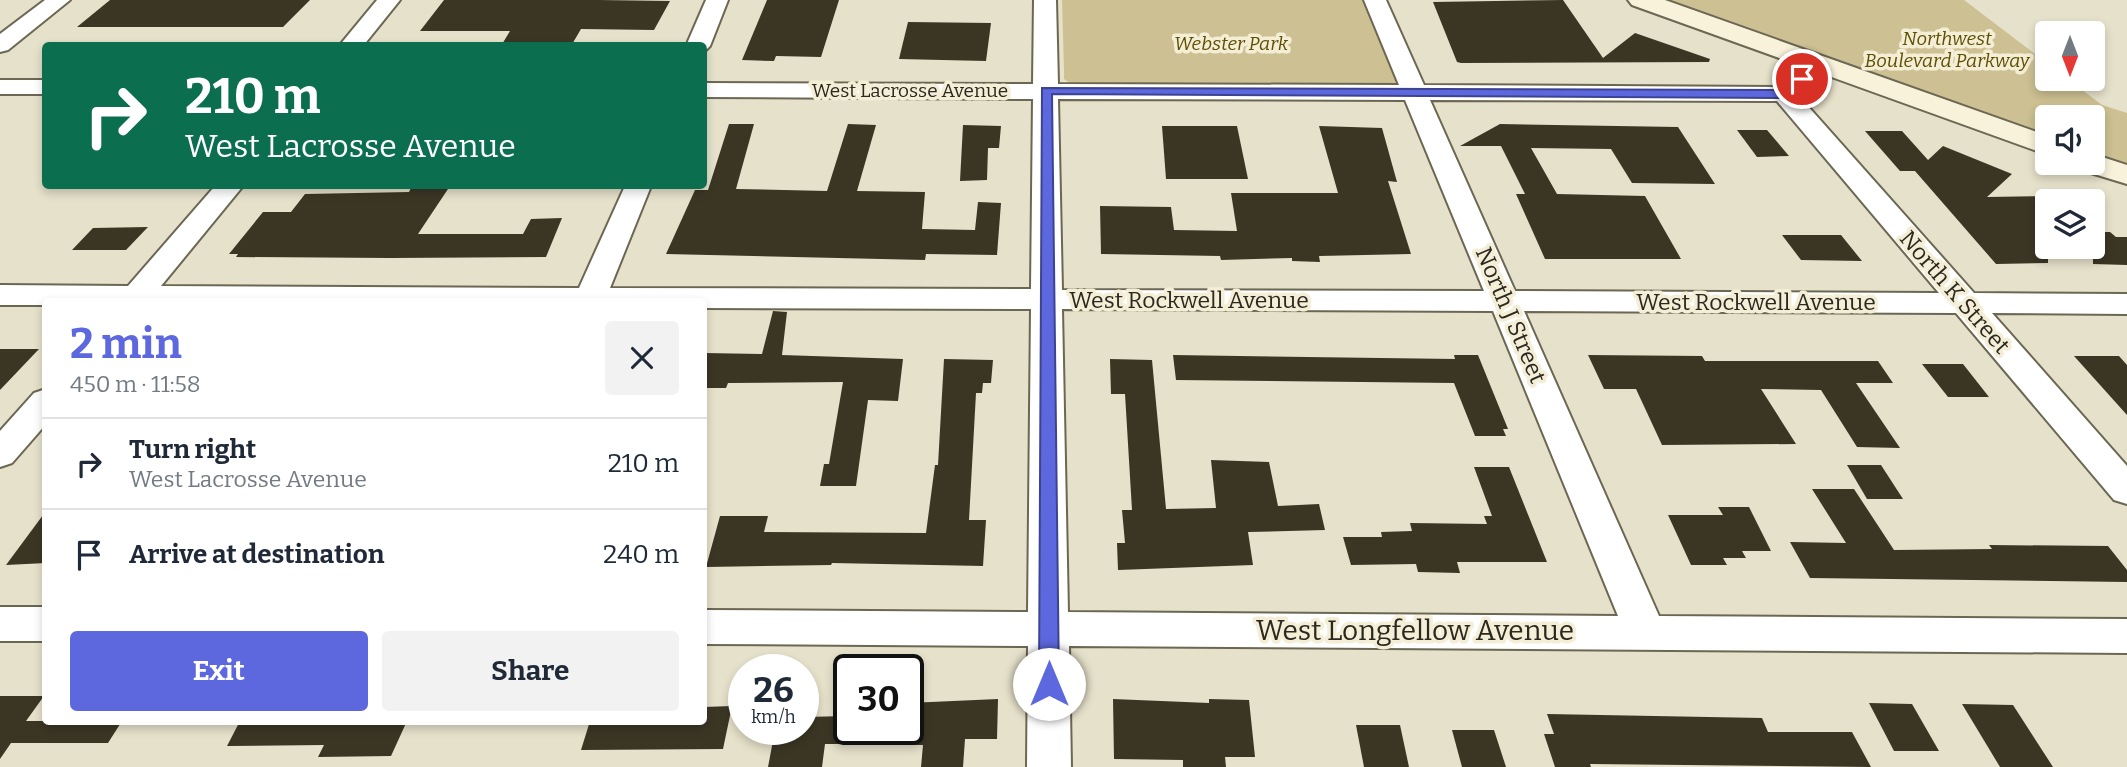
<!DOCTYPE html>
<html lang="en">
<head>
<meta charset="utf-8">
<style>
  body { margin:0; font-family:Bitter,serif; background:#f2f2f3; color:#1f2937; height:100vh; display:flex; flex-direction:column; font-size:26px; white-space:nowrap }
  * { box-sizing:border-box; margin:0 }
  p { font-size:23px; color:#747a83 }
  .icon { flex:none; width:38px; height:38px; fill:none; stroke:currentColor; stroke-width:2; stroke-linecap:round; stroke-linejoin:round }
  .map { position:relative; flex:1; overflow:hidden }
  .sheet { position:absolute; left:42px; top:298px; width:665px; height:427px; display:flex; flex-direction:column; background:#fff; border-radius:7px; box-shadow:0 4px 10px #0003 }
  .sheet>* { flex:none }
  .banner { position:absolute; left:42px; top:42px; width:665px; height:147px; border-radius:7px; box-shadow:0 4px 10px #0003; background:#0b6e4f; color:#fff; overflow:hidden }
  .needle { width:46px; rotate:180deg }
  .tools { position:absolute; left:2035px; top:21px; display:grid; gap:14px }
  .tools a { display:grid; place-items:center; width:70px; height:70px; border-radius:7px; background:#fff; box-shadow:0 4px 10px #0003; font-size:35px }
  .speed { position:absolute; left:728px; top:654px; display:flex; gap:14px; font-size:35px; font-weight:700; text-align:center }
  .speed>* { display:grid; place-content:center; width:91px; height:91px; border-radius:50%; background:#fff; box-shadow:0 4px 10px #0003; line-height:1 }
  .speed small { font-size:18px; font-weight:400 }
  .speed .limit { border:4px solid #111; border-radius:10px; background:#fff; color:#111 }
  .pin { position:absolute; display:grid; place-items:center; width:60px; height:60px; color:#fff; margin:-30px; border:4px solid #fff; border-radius:50%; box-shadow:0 2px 7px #0007 }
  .me { position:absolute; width:77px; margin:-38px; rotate:0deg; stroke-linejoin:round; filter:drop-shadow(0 0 5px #0008) }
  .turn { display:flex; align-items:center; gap:24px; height:147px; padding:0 28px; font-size:32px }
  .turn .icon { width:91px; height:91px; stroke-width:2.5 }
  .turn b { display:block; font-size:49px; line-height:60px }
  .round { display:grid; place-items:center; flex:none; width:74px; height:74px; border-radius:7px; background:#f2f2f3 }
  .headline { display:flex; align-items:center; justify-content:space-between; height:119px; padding:0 28px }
  h1 { font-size:42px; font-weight:700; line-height:52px; color:#5d68df }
  .cta { display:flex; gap:14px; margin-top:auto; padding:14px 28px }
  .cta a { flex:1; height:80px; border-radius:7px; background:#5d68df; color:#fff; font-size:28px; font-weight:700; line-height:80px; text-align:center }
  .cta a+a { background:#f2f2f3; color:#1f2937 }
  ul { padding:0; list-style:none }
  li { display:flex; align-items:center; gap:21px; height:91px; padding:0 28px; border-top:2px solid #e0e1e3 }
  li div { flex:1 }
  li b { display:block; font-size:26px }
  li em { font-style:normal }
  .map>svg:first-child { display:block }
  .green { fill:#cdc092 }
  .building { fill:#3b3624 }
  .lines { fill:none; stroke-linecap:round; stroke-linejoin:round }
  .minor-casing { stroke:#6c6753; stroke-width:4 }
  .secondary-casing { stroke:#6c6753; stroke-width:4 }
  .minor { fill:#fff; fill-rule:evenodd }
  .secondary { fill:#f8f2da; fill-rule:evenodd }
  .route { fill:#5d68df; stroke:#3c4491; stroke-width:2 }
  .labels { text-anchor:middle; stroke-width:7; stroke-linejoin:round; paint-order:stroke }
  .far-park-label { font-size:19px; font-style:italic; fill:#5f4f01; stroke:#f4eed7 }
  .far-street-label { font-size:19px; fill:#2b2820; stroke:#f4eed7 }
  .street-label { font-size:23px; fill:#2b2820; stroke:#f4eed7 }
  .near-street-label { font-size:28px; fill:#2b2820; stroke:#f4eed7 }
</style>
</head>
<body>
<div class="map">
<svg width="2127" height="767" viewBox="0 0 2127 767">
  <rect width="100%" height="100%" fill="#e6e1ca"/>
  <!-- green -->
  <g class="green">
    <polygon points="1062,0 1366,0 1398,82 1389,85 1070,83 1064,79 1064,70"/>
    <polygon points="1665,0 1964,0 2047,63 2048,79 2068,79 2102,105 2127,113 2127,165 2093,153 2093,117 2048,117 2047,137"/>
  </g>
  <!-- building -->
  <g class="building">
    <polygon points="110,0 310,0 283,27 77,27"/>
    <polygon points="444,0 599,0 670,1 654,30 581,29 571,46 501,46 510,31 420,31"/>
    <polygon points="767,0 839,0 821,57 776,56 774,61 742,60"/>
    <polygon points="1563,0 1603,58 1635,33 1710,59 1709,62 1461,63 1457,62 1433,2"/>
    <polygon points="908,22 991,23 986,61 899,59"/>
    <polygon points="729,124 754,124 736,189 827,191 848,124 876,125 857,191 925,192 922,229 975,230 978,202 1001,203 997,255 926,254 925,260 666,254 695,190 708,190"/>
    <polygon points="1500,124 1678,127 1715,184 1632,183 1611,149 1531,148 1557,194 1645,196 1681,259 1545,259 1516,194 1525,194 1501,146 1460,146"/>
    <polygon points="963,125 1001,126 999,148 988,148 987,180 960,181"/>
    <polygon points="1162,126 1237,126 1248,179 1166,179"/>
    <polygon points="1319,126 1382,128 1397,182 1388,181 1411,254 1319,256 1320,262 1292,261 1292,258 1221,260 1220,256 1101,254 1100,206 1171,207 1174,230 1237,231 1231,193 1338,193"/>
    <polygon points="1737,130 1767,130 1789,156 1757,157"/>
    <polygon points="1865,131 1902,131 1928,160 1943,146 2012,174 1987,197 2048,196 2048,263 1996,264 1915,171 1900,171"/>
    <polygon points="411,188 448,189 418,234 523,234 531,219 562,218 546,257 390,258 236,257 238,254 229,254 263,212 291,212 305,194 409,192"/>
    <polygon points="148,227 126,250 72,250 93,228"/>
    <polygon points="2093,232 2110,232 2116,237 2127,237 2127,265 2093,264"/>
    <polygon points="1782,235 1841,235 1862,261 1801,260"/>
    <polygon points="773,311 787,312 782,355 903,359 898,401 868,400 856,486 820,486 824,464 829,464 843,382 728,383 726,388 704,388 704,353 762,354"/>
    <polygon points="0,349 39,349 0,390"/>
    <polygon points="1173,355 1455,359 1454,355 1478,355 1508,429 1503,429 1506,436 1475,436 1454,383 1176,380"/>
    <polygon points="1588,355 1702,356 1705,361 1878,361 1893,383 1856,383 1900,448 1857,447 1821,390 1761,389 1796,444 1662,445 1636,389 1604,389"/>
    <polygon points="2074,356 2119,356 2127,365 2127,415"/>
    <polygon points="944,359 993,360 991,383 983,383 982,393 976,393 969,520 986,520 983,566 832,563 831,565 706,567 720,516 768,516 764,532 926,533 935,465 938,465"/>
    <polygon points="1110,359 1152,360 1166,509 1216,508 1211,460 1269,462 1278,506 1319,504 1325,530 1248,532 1253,565 1118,570 1117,543 1125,543 1122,510 1132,510 1125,394 1111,394"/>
    <polygon points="1922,364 1963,364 1989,397 1948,397"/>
    <polygon points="1847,465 1881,465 1903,499 1867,499"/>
    <polygon points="1474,467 1509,467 1547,562 1457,562 1460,573 1418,572 1416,564 1351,565 1343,537 1382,537 1381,532 1412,531 1410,523 1487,524 1484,516 1492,516"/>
    <polygon points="1812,489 1854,489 1894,550 1992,549 1989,545 2108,546 2127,570 2127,582 1810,578 1790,542 1846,543"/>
    <polygon points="1718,507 1749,507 1771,551 1742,551 1746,558 1723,558 1727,565 1691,565 1668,515 1723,515"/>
    <polygon points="46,511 46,563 6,565"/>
    <polygon points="0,696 44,696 26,721 122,721 108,743 11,743 0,759"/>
    <polygon points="998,699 997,739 965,739 963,767 921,767 923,745 908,745 908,703"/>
    <polygon points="1113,699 1209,703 1209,699 1249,700 1255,757 1225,757 1226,767 1183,767 1183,760 1114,759"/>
    <polygon points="1869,703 1912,704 1939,751 1894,751"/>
    <polygon points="1962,704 2013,705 2053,767 2000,767"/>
    <polygon points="732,706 723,749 581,750 590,721 704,721 704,707"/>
    <polygon points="1547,714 1762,718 1768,732 1852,732 1871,767 1590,764 1591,767 1555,767 1544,734 1554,734"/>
    <polygon points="849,716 849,744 825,744 822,767 768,767 775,730 803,730 803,717"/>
    <polygon points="240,721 407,721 391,756 318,757 324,745 227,746"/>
    <polygon points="1356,725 1400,725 1409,767 1364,767"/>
    <polygon points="1452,730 1494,730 1506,767 1462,767"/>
  </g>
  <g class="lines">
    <defs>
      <g id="minor">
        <polygon points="45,0 70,0 8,50 0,52 0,34"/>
        <polygon points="377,0 400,0 363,46 339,46"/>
        <polygon points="706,0 728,0 710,46 704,52 704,46 686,46"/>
        <path d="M1034,0H1056L1058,84L1399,85L1364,0H1386L1424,85L1778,87L1812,59H1828L1832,64L1828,69L1798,95L1974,293L2127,294V314L1992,313L2127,466V504L2114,500L1956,313L1524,311L1659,616L2127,619V653L1069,646L1071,767H1027L1028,646L704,644V610L1028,612L1031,309L704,308V301H46V305H0V285L128,286L215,186H243L161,286L579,288L625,186H651L610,288L1031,289L1033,99L704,97V83L1033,84ZM1058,99L1405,100L1484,291L1062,290ZM1430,100L1777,101L1939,293L1515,291ZM1062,309L1493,311L1618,616L1068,612Z"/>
        <rect x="0" y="80" width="46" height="14"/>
        <polygon points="46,389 46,424 12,463 0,467 0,431 34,393"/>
        <rect x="0" y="607" width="46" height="34"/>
      </g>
      <g id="secondary">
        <polygon points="1628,0 1665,0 2048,136 2048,155 1632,5"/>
        <polygon points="2093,154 2127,165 2127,184 2081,170 2077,163 2093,163"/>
      </g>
    </defs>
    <!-- minor casing -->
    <use href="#minor" class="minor-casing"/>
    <!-- secondary casing -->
    <use href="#secondary" class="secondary-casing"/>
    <!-- minor -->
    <use href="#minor" class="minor"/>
    <!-- secondary -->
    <use href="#secondary" class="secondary"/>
  </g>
  <!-- route -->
  <polygon class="route" points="1798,77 1808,79 1784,98 1052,94 1059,684 1056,690 1049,692 1042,690 1039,684 1042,88 1781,90"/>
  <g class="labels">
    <!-- far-park labels -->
    <g class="far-park-label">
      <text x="1947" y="45">Northwest<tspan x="1947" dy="22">Boulevard Parkway</tspan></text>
      <text x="1231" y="50">Webster Park</text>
    </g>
    <!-- far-street labels -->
    <g class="far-street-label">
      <text x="910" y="97">West Lacrosse Avenue</text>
    </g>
    <!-- street labels -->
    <g class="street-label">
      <text transform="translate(1955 292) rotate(49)" y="8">North K Street</text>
      <text x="1189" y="308">West Rockwell Avenue</text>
      <text x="1756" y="310">West Rockwell Avenue</text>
      <text transform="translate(1511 315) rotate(67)" y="8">North J Street</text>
    </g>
    <!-- near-street labels -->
    <g class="near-street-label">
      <text x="1415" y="640">West Longfellow Avenue</text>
    </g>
  </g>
</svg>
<div class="tools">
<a><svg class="needle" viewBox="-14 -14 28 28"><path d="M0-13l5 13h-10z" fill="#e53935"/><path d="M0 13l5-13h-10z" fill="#747a83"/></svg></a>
<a><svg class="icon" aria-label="sound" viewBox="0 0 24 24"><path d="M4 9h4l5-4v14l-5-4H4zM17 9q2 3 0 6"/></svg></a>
<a><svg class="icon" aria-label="layers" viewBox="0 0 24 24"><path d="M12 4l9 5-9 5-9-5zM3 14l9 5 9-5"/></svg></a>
</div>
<div class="speed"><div>26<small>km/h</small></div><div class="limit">30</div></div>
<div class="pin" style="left:1802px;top:79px;background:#d93025"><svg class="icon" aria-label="arrive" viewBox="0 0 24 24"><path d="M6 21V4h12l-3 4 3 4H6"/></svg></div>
<svg class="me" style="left:1049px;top:684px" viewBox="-20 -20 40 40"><circle r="19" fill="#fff"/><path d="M0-13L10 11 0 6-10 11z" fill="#5d68df"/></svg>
<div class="banner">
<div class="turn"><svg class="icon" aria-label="right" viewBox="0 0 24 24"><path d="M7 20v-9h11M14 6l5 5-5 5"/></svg><div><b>210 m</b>West Lacrosse Avenue</div></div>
</div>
<section class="sheet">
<div class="headline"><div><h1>2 min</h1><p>450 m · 11:58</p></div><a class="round"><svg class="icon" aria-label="close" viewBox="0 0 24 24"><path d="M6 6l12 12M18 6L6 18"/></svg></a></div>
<ul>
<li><svg class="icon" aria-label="right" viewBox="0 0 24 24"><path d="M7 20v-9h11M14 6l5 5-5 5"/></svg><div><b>Turn right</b><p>West Lacrosse Avenue</p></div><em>210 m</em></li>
<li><svg class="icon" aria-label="arrive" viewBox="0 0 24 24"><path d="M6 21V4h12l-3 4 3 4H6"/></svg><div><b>Arrive at destination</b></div><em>240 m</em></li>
</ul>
<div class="cta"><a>Exit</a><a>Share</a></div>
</section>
</div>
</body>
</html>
